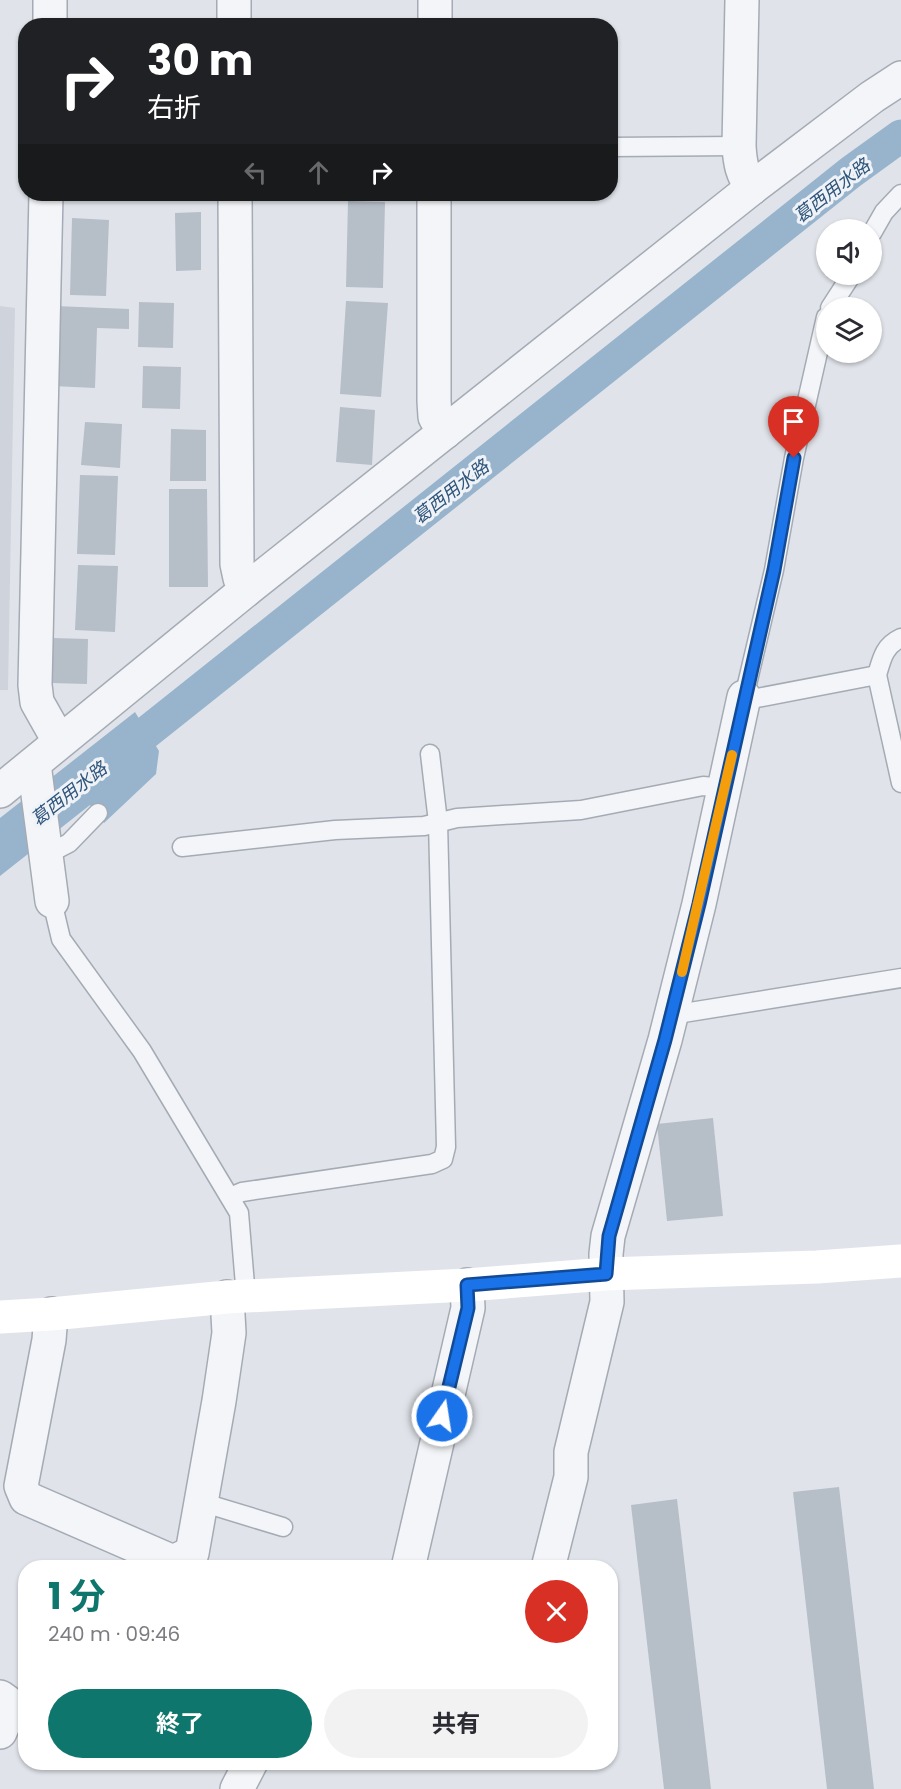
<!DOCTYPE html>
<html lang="ja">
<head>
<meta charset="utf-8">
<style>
  body { margin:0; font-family:Poppins,"Noto Sans JP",sans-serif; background:#f2f2f3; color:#2b2b33; height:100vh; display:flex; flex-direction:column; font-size:22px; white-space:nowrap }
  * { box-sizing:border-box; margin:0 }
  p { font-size:20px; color:#7c7c81 }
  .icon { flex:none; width:33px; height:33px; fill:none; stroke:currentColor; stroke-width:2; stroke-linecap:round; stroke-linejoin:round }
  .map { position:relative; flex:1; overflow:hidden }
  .side { position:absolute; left:18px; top:1560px; width:600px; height:210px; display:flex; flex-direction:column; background:#fff; border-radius:24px; box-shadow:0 2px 4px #0004 }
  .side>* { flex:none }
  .banner { position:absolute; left:18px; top:18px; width:600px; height:183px; border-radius:24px; box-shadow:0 2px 4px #0004; background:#202124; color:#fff; overflow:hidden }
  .tools { position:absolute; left:816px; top:219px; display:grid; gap:12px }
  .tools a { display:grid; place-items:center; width:66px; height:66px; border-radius:50%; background:#fff; box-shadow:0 2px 4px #0004; font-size:30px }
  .pin { position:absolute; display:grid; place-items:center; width:51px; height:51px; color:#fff; margin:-62px -26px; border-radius:50% 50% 50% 0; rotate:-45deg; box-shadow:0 0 6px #0007 }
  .pin .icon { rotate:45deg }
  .me { position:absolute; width:66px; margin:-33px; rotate:13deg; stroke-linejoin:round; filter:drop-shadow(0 0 4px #0008) }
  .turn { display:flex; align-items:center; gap:21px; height:126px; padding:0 30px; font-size:27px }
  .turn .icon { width:78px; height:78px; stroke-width:2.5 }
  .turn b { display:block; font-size:42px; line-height:51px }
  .lanes { display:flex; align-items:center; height:57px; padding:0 30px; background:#0003; justify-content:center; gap:30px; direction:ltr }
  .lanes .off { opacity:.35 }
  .round { display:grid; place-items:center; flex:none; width:63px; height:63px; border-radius:32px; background:#f2f2f3 }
  .headline { display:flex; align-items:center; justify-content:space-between; height:102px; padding:0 30px }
  h1 { font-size:36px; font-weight:700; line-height:45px; color:#0f766e }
  .action { display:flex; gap:12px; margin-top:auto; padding:12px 30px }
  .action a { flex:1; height:69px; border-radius:36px; background:#0f766e; color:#fff; font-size:24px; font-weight:700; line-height:69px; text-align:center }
  .action a+a { background:#f2f2f3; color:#2b2b33 }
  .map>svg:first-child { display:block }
  .built { fill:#ced3dc }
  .water { fill:#98b4cd }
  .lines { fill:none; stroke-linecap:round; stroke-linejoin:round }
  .canal { stroke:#98b4cd; stroke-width:33 }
  .building { fill:#b6bec8 }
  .lane-casing { stroke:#a5abb5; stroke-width:21 }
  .street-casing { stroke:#a5abb5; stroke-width:36 }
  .lane { stroke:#f3f5f8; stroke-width:18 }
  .street { stroke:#f3f5f8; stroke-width:33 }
  .secondary { stroke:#fff; stroke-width:33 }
  .route-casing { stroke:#114b97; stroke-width:15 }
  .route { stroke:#1a73e8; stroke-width:10 }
  .slow { stroke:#f59e0b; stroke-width:10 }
  .labels { text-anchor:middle; stroke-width:6; stroke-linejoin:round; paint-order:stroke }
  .water-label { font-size:18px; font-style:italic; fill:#2e547a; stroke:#eff3f7 }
</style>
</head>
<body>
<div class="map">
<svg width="901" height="1789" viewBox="0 0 901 1789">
  <rect width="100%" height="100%" fill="#e0e4ea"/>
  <!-- built -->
  <polygon class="built" points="0,306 15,308 8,690 0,690"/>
  <!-- water -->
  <polygon class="water" points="135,712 159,751 156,774 104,823 90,805 0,876 0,818"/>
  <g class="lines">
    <!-- canal -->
    <polyline class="canal" points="112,760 851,172 901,136"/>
  </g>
  <!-- building -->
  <g class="building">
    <polygon points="348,201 385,202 383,288 346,287"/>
    <polygon points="201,212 201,270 176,271 175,213"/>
    <polygon points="72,218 109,220 106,296 70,295"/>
    <polygon points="346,301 388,303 381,397 340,394"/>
    <polygon points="139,302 174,303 173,348 138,347"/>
    <polygon points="55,306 129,309 129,329 97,328 95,388 53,386"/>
    <polygon points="143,366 181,367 180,409 142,408"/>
    <polygon points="340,407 375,410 372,465 336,462"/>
    <polygon points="85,422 122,424 120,468 81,465"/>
    <polygon points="171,429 206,430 206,481 170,481"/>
    <polygon points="80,475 118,476 115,555 77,554"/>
    <polygon points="169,489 207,489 208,587 169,587"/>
    <polygon points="78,565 118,566 115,632 75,630"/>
    <polygon points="52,638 88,639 87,684 51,683"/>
    <polygon points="713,1118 723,1216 667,1221 657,1124"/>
    <polygon points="839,1487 874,1789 827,1789 793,1492"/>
    <polygon points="677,1499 711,1789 664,1789 631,1505"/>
  </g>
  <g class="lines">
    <defs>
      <g id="lane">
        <polyline points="610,147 739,146"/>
        <polyline points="872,233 884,212 901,194"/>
        <polyline points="830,308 852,274"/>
        <polyline points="826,317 794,458 774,570 744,697 757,698 877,675 901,783"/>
        <path d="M877,675C882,658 884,646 901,638"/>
        <polyline points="182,847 335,830 424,826 457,818 581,810 703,786 725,788"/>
        <polyline points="46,855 69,843 98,813"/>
        <polyline points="52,901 61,939 142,1051 239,1213 246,1297"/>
        <polyline points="671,1015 901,978"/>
        <polyline points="230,1197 242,1192 432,1164 443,1159 446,1147 438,822 430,754"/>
        <polyline points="201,1502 283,1527"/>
      </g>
      <g id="street">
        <polyline points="234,0 234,26"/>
        <path d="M742,0L739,146C740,163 742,174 752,188"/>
        <polyline points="50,26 50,0"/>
        <polyline points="435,26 435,0"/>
        <polyline points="46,194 35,685 37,702 59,741"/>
        <polyline points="235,194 237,564 240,578 246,590"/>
        <polyline points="434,194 434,401 435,417 445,432"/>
        <polyline points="34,764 52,901"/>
        <polyline points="0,791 246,590 752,188 872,97 901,78"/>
        <polyline points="51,1314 49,1340 21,1486 26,1498 173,1562 192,1553 219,1401 229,1333 227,1297"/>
        <polyline points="408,1568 468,1308 467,1285"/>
        <polyline points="548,1568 571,1477 571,1452 607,1302 606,1254 608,1236 665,1040 699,904 744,697"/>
        <polyline points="0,1697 7,1702 8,1713 0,1732"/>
        <polyline points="237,1789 251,1762"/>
      </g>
    </defs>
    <!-- lane casing -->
    <use href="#lane" class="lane-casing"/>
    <!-- street casing -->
    <use href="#street" class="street-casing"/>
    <!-- lane -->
    <use href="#lane" class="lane"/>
    <!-- street -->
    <use href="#street" class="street"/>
    <!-- secondary -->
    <polyline class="secondary" points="0,1317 51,1314 227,1297 467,1285 606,1274 817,1267 901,1261"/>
  </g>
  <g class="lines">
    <defs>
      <polyline id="route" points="442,1416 468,1308 467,1285 606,1274 609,1236 665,1040 699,904 774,570 794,458"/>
    </defs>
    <!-- route casing -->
    <use href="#route" class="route-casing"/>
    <!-- route -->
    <use href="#route" class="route"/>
    <!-- slow -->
    <polyline class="slow" points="682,972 732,755"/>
  </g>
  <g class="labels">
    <!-- water labels -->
    <g class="water-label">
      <text transform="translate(832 191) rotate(-38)" y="6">葛西用水路</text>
      <text transform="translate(451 492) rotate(-38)" y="6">葛西用水路</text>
      <text transform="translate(69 794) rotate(-38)" y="6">葛西用水路</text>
    </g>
  </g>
</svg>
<div class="tools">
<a><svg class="icon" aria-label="sound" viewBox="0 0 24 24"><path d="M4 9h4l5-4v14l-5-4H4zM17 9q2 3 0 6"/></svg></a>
<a><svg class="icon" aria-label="layers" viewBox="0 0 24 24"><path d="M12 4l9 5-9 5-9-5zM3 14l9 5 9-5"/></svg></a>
</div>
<div class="pin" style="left:794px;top:458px;background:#d93025"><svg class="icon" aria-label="arrive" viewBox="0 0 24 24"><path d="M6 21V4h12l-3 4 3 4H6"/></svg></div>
<svg class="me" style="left:442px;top:1416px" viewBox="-20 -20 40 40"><circle r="17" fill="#1a73e8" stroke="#fff" stroke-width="3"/><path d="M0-11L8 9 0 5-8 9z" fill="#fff"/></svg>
<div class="banner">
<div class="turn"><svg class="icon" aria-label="right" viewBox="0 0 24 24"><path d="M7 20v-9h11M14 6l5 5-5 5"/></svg><div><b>30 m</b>右折</div></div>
<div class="lanes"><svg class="icon off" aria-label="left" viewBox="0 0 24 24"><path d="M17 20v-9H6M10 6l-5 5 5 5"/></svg><svg class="icon off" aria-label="ahead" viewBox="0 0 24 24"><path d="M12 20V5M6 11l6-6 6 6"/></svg><svg class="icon" aria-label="right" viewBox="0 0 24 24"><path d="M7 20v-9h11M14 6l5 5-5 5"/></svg></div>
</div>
<section class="side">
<div class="headline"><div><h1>1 分</h1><p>240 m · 09:46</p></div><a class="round" style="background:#d93025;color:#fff"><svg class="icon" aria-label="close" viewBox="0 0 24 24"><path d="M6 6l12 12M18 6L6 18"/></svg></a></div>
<div class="action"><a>終了</a><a>共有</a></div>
</section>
</div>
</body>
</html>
